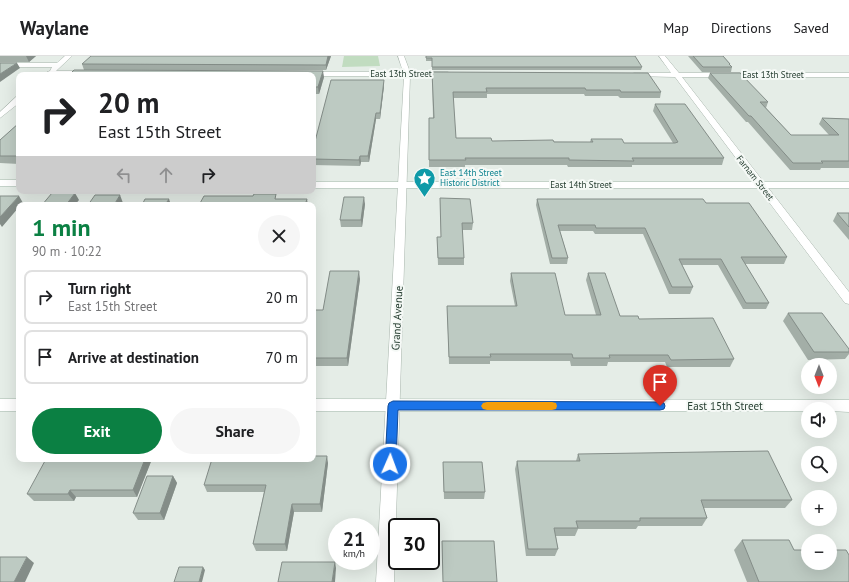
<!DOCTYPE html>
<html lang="en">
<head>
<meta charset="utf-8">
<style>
  body { margin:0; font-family:"PT Sans",sans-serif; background:#f6f6f6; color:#202124; height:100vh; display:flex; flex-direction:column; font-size:15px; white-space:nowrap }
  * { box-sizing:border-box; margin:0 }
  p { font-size:13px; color:#757577 }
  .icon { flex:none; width:22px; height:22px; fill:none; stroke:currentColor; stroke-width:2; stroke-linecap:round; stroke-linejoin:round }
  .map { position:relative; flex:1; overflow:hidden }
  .sheet { position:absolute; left:16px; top:146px; width:300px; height:260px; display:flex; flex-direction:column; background:#fff; border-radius:8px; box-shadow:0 4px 16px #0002 }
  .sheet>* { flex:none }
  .top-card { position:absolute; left:16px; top:16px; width:300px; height:122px; border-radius:8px; box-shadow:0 4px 16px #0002; background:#fff; color:#202124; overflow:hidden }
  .needle { width:26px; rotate:180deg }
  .buttons { position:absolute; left:801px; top:302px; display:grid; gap:8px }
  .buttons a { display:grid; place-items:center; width:36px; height:36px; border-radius:50%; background:#fff; box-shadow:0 4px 16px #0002; font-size:20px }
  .speed { position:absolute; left:328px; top:462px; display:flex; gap:8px; font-size:20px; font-weight:700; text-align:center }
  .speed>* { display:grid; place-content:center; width:52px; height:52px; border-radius:50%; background:#fff; box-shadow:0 4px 16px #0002; line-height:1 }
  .speed small { font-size:10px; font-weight:400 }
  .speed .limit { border:2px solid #111; border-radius:6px; background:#fff; color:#111 }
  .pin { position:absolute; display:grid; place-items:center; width:34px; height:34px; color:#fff; margin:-41px -17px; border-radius:50% 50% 50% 0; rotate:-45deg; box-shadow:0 0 4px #0007 }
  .pin .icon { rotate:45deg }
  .me { position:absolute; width:44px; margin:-22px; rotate:2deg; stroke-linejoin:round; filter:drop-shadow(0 0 3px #0008) }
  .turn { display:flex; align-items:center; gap:14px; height:84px; padding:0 16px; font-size:18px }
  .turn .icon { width:52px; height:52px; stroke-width:2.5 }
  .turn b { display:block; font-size:28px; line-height:34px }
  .lanes { display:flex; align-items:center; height:38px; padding:0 16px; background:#0003; justify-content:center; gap:20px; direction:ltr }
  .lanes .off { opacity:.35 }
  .round { display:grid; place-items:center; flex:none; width:42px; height:42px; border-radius:21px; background:#f6f6f6 }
  .headline { display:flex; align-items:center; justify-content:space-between; height:68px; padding:0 16px }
  h1 { font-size:24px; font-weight:800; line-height:30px; color:#0b8043 }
  .action { display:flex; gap:8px; margin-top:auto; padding:8px 16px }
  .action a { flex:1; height:46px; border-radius:24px; background:#0b8043; color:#fff; font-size:16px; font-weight:800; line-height:46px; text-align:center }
  .action a+a { background:#f6f6f6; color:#202124 }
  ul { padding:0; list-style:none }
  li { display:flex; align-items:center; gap:12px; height:54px; margin:0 8px 6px; padding:0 8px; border:2px solid #e0e0e0; border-radius:8px }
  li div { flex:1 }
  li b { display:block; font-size:15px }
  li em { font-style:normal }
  header { display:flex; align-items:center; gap:24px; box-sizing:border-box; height:56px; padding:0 20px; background:#fff; border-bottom:1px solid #e0e0e0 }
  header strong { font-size:19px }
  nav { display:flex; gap:22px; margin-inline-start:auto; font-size:14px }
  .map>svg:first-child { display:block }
  .green { fill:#c1dcc0 }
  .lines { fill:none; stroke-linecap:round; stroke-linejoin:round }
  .street-casing { stroke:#a8b5ac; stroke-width:1 }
  .secondary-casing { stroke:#a4b8ab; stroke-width:1 }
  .street { fill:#fff; fill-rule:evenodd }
  .secondary { fill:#fff; fill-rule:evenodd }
  .wall { fill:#a3aea7 }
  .shaded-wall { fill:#848d88 }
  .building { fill:#bdcac2; stroke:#848d88 }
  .route { fill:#1a73e8; stroke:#114b97 }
  .slow { fill:#f59e0b }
  .labels { text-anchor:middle; stroke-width:4; stroke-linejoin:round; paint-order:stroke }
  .far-street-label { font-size:9px; fill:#253d30; stroke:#f5f9f6 }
  .far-culture-label { font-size:9px; fill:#0d838f; stroke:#f5f9f6; text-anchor:start }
  .street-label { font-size:11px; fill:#253d30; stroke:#f5f9f6 }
</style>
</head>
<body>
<header>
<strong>Waylane</strong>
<nav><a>Map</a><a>Directions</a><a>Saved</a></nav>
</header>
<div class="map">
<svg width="849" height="526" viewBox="0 0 849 526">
  <rect width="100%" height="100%" fill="#e5ede7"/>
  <!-- green -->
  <polygon class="green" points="344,0 378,0 380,10 342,11"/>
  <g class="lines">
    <defs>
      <g id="street">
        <polygon points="65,0 72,0 56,15 86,15 89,17 88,18 47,18 47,16 50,15 52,11 0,11 0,7 57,7"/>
        <polygon points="398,0 404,0 410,16 448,16 451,18 448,20 410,20 394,526 376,526 404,20 313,20 305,18 308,16 403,16"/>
        <polygon points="659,0 665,0 679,17 849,17 849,21 682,21 849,236 849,248 845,247 675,21 632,20 632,18 634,17 671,17"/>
        <polygon points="16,41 19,41 19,47 0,62 0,56"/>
      </g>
      <g id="secondary">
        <rect x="0" y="124" width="19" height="6"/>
        <rect x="313" y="126" width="536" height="6"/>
        <rect x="0" y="343" width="19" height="12"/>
        <polygon points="313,343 849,344 849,356 830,355 830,353 808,353 808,355 313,355"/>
      </g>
    </defs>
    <!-- street casing -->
    <use href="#street" class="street-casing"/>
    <!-- secondary casing -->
    <use href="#secondary" class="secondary-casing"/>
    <!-- street -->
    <use href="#street" class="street"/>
    <!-- secondary -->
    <use href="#secondary" class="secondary"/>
  </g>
  <!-- wall -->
  <g class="wall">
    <polygon points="0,0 36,0 29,6 0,6"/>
    <polygon points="331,0 326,14 84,14 82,8"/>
    <polygon points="426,0 642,11 641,14 432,14 432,5 426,5"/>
    <polygon points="688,0 723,0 730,8 730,9 732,11 731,16 702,16"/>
    <polygon points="432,16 661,36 660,42 620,42 618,40 585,40 584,38 487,38 487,42 453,42 456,82 492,85 590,86 591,83 624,87 673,87 653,55 655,48 724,102 722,109 632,109 632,111 568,111 567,109 465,109 465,111 429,111 429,62 433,62"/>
    <polygon points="710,17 768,46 766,52 791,79 829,79 819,68 822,62 849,63 849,112 821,112 820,114 790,114 748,66 746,66 708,22"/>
    <polygon points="313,19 324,21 319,38 313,38"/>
    <polygon points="384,30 380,63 376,63 369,106 361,106 360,110 313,109 313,93"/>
    <polygon points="19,67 19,108 0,107 0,84"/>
    <polygon points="440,142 473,167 472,174 462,174 464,202 464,209 438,209 437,181 441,181"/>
    <polygon points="537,143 706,147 787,201 784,208 745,208 769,247 766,253 743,253 718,209 682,209 693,231 690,238 669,238 643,178 595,178 593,175 560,175 568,202 567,208 550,208 536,149"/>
    <polygon points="365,148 362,171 341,171 340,164"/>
    <polygon points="837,157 849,157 849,184 833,165"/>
    <polygon points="511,217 565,259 596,259 586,224 588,217 620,260 639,263 734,303 730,311 667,311 665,306 608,306 607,310 571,310 570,305 490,305 490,308 449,308 447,250 515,250 510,225"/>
    <polygon points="360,223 348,310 313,310 313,254 323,254"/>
    <polygon points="788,257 849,293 849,298 845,303 808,304 783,265"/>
    <polygon points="578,398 792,444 785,452 704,452 707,462 702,470 638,470 636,473 578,473 575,480 556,480 558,493 555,500 526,500 515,413 517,405 576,405"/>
    <polygon points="152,403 137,441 76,441 74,445 34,445 27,438"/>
    <polygon points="443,406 485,436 484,443 444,443"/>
    <polygon points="328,407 322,456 294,456 287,495 256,495 253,488 264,436 207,436 204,429"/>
    <polygon points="173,420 177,427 164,464 138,464 133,457"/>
    <polygon points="742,484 794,494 849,526 747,526 734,494"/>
    <polygon points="442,485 497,526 443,526"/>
  </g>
  <!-- shaded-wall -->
  <g class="shaded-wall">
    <polygon points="26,0 36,0 29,6"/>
    <polygon points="328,0 331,0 326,14 326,9"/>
    <polygon points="17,7 20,12 0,26 0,18"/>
    <polygon points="323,15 324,21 319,38 318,31"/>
    <polygon points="384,24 384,30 380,63 380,57"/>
    <polygon points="376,57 376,63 369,106 368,100"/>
    <polygon points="360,100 361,106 360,110 359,104"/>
    <polygon points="75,137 79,144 75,149 66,149"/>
    <polygon points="120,139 123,147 122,149 114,149"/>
    <polygon points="19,140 23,147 21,149 19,149 19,151 2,171 0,168 0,161"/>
    <polygon points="364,141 365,148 362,171 361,164"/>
    <polygon points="169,143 171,149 165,149"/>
    <polygon points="307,143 308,149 305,149"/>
    <polygon points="359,215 360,223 348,310 347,302"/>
    <polygon points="327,400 328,407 322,456 320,448"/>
    <polygon points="145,403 152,403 137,441 133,434"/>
    <polygon points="173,420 177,427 164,464 160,457"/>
    <polygon points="70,434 76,441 74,445 68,438"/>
    <polygon points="292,448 294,456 287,495 285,488"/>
    <polygon points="27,501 34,507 25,526 14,526"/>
    <polygon points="335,506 336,512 335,526 332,526"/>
    <polygon points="203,511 205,514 202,526 199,526"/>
  </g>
  <!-- building -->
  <g class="building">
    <polygon points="91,0 328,0 326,9 82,8"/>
    <polygon points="426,0 635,0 642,11 432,11 432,2 426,2"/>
    <polygon points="693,0 723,0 730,8 729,8 732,11 703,11"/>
    <polygon points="0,7 17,7 0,18"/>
    <polygon points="74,14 323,15 318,31 313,31 313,19 69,19"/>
    <polygon points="432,16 648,17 661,36 621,36 620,34 586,34 585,32 486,32 487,36 453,36 456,82 491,82 492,85 553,84 554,86 593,86 591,83 622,83 624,87 675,87 678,86 655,48 685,48 724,102 632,102 634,105 569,104 569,102 465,102 466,104 429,104 429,62 434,62"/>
    <polygon points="710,17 740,17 768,46 760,46 791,79 839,79 822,62 849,63 849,105 821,105 823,107 793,107 751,60 749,60"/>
    <polygon points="331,24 384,24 380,57 376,57 368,100 360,100 359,104 313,103 313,93"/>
    <polygon points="19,67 19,100 0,100 0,84"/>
    <polygon points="52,137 75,137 66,149 42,149"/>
    <polygon points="254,138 276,138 275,143 307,143 305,149 199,149 204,140 253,140"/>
    <polygon points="95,139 120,139 114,149 88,149"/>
    <polygon points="0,140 19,140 0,161"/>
    <polygon points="344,141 364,141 361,164 340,164"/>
    <polygon points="440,142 470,143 473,167 462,167 464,202 438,202 437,181 441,181"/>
    <polygon points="145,143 169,143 165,149 142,149"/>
    <polygon points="537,143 703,143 706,147 749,147 787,201 741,201 769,247 746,247 721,203 679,203 693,231 672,231 645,172 596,172 595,169 558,169 568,202 552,202"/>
    <polygon points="837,157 849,157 849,171"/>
    <polygon points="330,215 359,215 347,302 313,302 313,254 323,254"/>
    <polygon points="511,217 555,217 565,259 601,259 588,217 605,217 620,260 638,260 639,263 713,262 734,303 671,304 668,299 609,299 610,302 573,302 572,298 490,298 491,301 449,301 447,250 517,250"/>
    <polygon points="788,257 822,257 849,293 849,296 814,296"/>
    <polygon points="768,395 792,444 701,444 707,462 640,462 640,465 576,465 578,472 554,472 558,493 528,493 517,405 580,405 578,398"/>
    <polygon points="313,400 327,400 320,448 292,448 285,488 253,488 266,429 204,429 212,403 313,403"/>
    <polygon points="46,403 145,403 133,434 70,434 68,438 27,438"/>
    <polygon points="443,406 482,406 485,436 444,436"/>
    <polygon points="147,420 173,420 160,457 133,457"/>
    <polygon points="742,484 789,484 794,494 808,494 808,507 830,507 830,494 846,494 849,499 849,526 759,526"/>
    <polygon points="442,485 494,485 497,526 443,526"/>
    <polygon points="0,501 27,501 14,526 0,526"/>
    <polygon points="282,506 335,506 332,526 278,526"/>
    <polygon points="179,511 203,511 199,526 174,526"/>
  </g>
  <!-- route -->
  <polygon class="route" points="393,345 660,346 664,347 665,350 664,353 660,354 398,354 396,408 394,412 390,413 386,412 385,408 388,350 389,347"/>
  <!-- slow -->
  <polygon class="slow" points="487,346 552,346 556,347 557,350 556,353 552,354 487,354 483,353 481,350 483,347"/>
  <!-- icons -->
  <defs>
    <symbol id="sight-pin" viewBox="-11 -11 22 30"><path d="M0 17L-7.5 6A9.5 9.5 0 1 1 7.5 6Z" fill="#0f9aa8" stroke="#f5f9f6"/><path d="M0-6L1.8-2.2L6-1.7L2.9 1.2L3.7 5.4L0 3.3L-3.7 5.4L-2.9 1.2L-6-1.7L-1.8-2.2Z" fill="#fff"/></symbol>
  </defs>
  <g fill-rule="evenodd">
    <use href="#sight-pin" x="412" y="110" width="25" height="34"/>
  </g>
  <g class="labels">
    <!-- far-street labels -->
    <g class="far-street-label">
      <text x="401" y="21">East 13th Street</text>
      <text x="773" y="22">East 13th Street</text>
      <text transform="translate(755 122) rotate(52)" y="3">Farnam Street</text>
      <text x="581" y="132">East 14th Street</text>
    </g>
    <!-- far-culture labels -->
    <g class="far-culture-label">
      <text x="440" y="120">East 14th Street<tspan x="440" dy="10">Historic District</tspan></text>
    </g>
    <!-- street labels -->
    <g class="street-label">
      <text transform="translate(397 262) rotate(-87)" y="4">Grand Avenue</text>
      <text x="725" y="354">East 15th Street</text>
    </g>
  </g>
</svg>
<div class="buttons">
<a><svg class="needle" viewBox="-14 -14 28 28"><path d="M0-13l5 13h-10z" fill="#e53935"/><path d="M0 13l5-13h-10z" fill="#757577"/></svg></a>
<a><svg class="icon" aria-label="sound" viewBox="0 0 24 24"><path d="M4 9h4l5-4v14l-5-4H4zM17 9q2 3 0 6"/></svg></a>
<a><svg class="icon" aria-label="search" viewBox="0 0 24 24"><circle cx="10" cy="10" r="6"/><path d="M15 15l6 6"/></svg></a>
<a>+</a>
<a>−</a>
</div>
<div class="speed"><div>21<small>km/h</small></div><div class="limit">30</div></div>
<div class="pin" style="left:660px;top:350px;background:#d93025"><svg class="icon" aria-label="arrive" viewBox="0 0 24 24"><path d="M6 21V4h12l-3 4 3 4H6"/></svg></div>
<svg class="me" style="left:390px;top:408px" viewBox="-20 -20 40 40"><circle r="17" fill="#1a73e8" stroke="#fff" stroke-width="3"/><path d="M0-11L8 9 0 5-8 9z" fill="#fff"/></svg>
<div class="top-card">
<div class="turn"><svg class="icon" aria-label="right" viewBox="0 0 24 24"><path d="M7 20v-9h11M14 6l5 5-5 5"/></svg><div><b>20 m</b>East 15th Street</div></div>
<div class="lanes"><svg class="icon off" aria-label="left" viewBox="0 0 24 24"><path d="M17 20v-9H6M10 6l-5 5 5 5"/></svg><svg class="icon off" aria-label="ahead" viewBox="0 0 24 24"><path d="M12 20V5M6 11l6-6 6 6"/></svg><svg class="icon" aria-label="right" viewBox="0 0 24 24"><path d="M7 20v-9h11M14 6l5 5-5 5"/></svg></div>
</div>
<section class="sheet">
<div class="headline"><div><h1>1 min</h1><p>90 m · 10:22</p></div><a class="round"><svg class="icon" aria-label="close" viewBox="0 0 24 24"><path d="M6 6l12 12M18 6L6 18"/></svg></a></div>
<ul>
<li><svg class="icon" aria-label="right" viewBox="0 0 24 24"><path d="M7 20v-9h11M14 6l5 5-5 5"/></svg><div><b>Turn right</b><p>East 15th Street</p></div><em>20 m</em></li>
<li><svg class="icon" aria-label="arrive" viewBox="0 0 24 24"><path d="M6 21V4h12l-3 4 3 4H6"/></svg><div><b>Arrive at destination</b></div><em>70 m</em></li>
</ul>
<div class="action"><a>Exit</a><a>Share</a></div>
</section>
</div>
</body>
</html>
